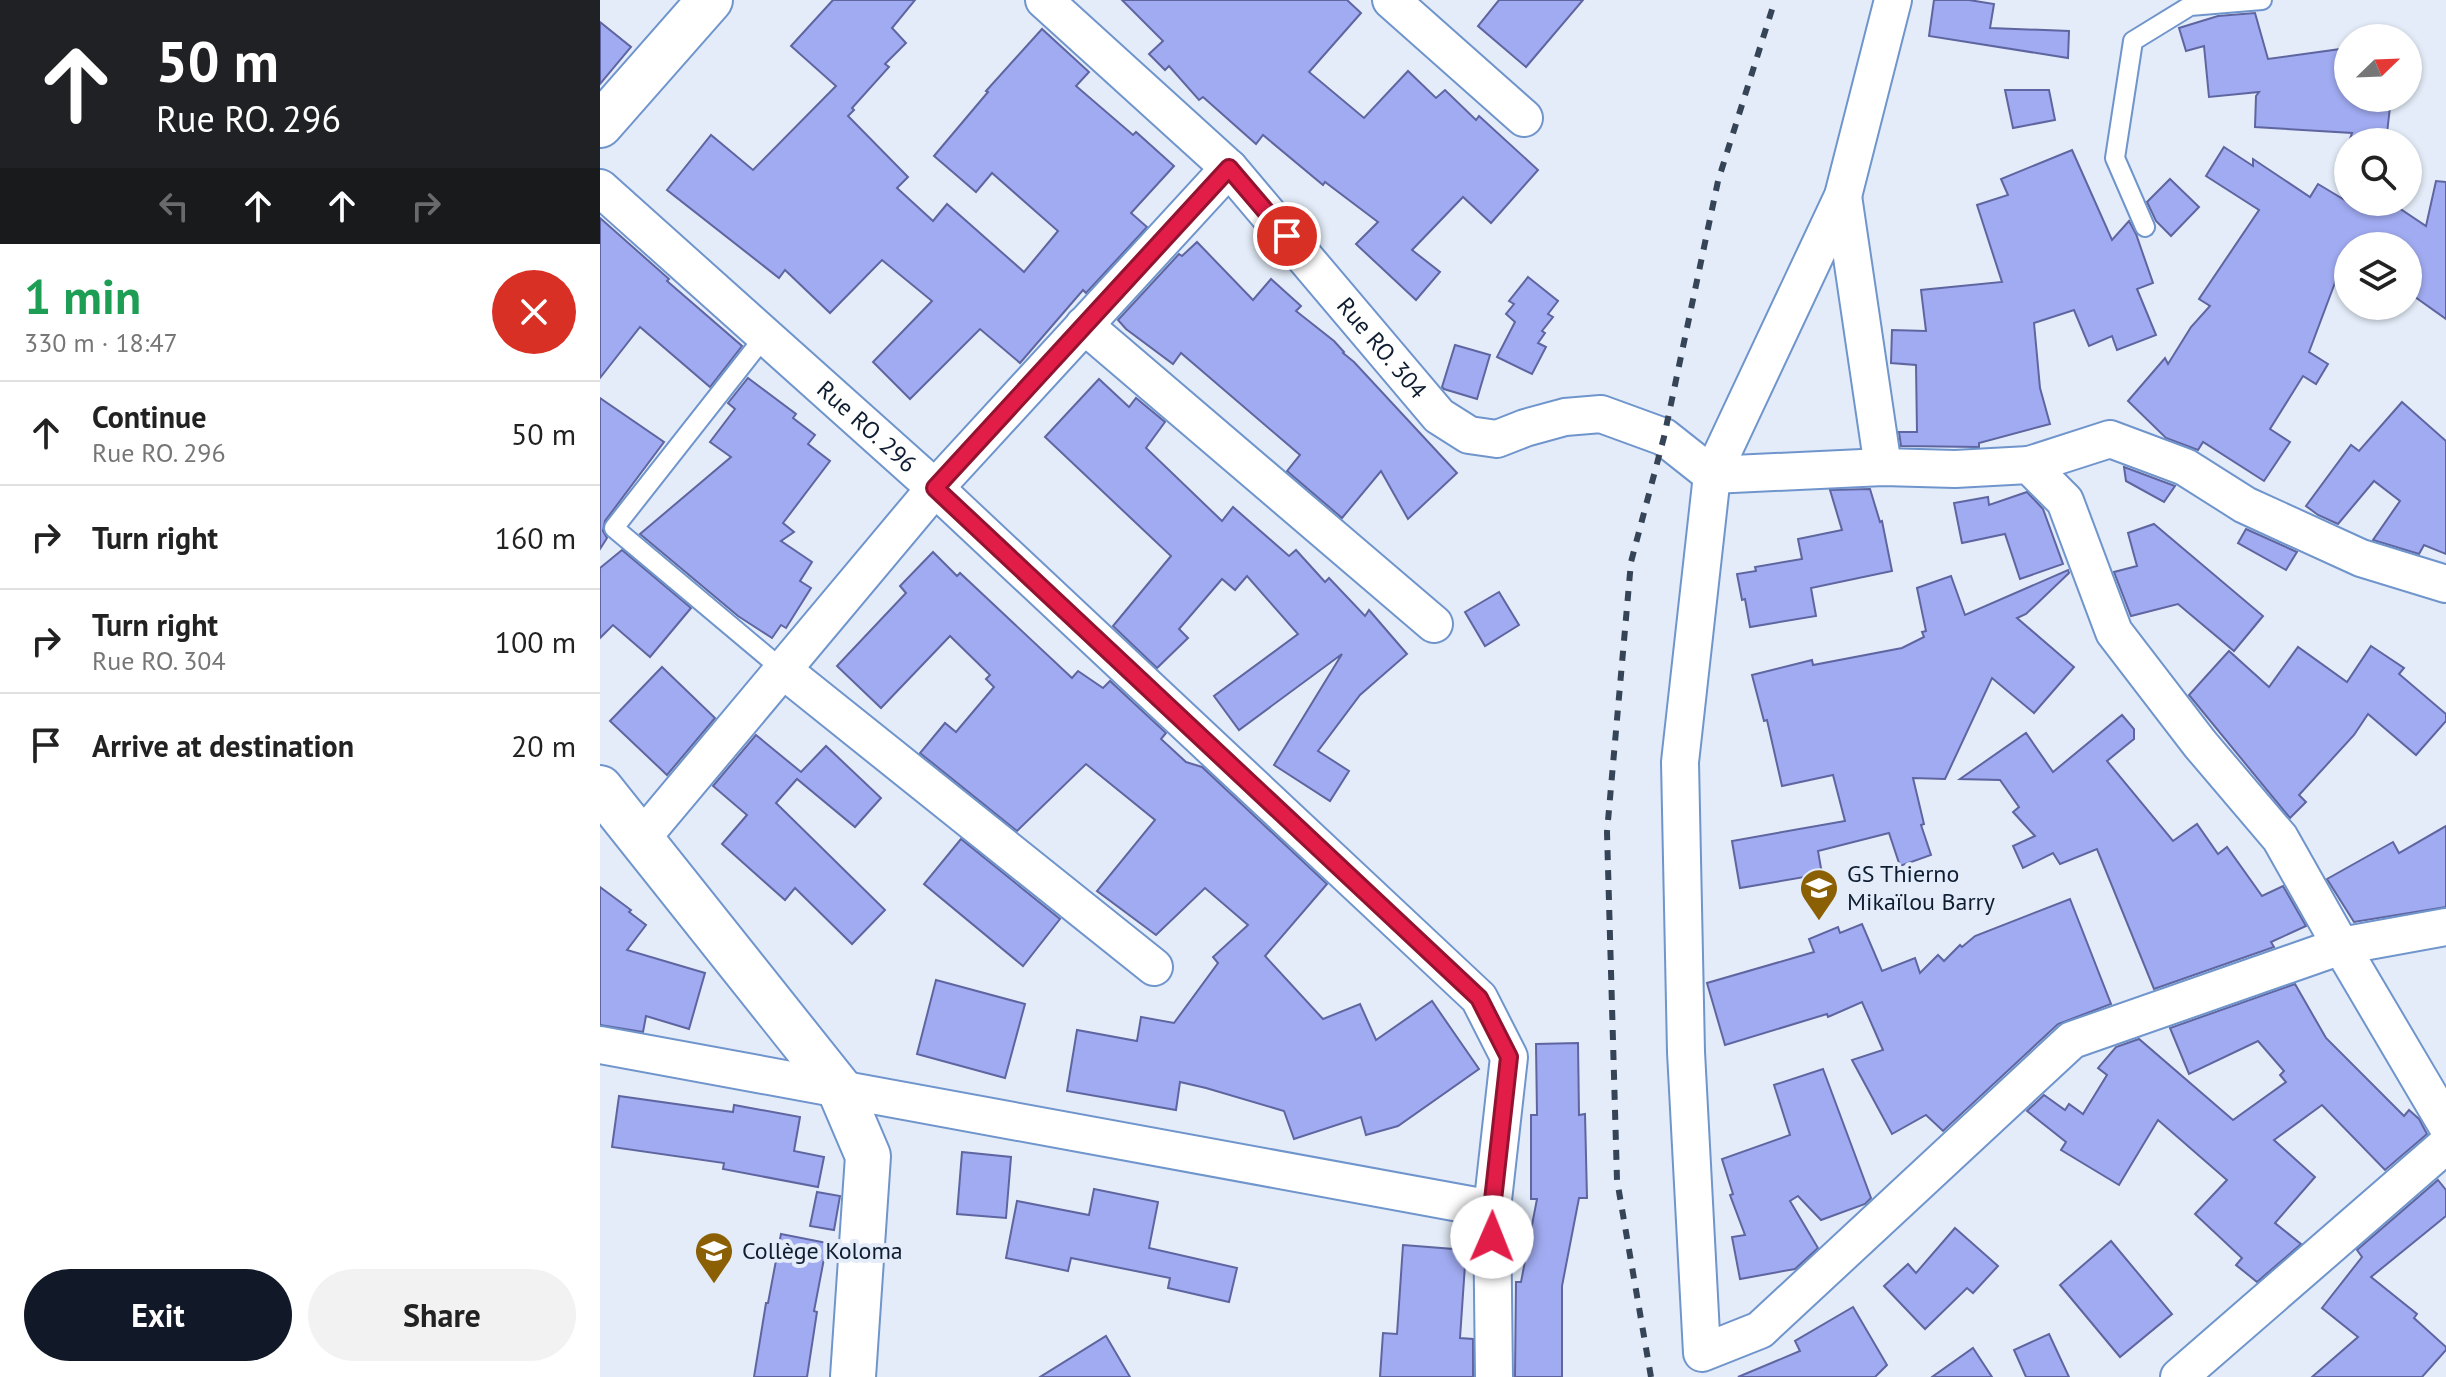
<!DOCTYPE html>
<html lang="en">
<head>
<meta charset="utf-8">
<style>
  body { margin:0; font-family:"PT Sans",sans-serif; background:#f2f2f2; color:#222; height:100vh; display:flex; flex-direction:column; font-size:30px; white-space:nowrap }
  * { box-sizing:border-box; margin:0 }
  p { font-size:26px; color:#767676 }
  .icon { flex:none; width:44px; height:44px; fill:none; stroke:currentColor; stroke-width:2; stroke-linecap:round; stroke-linejoin:round }
  .map { position:relative; flex:1; overflow:hidden }
  .side { display:flex; flex-direction:column; background:#fff; width:600px }
  .side>* { flex:none }
  .top-card { background:#202124; color:#fff; overflow:hidden }
  .needle { width:52px; rotate:67deg }
  .tools { position:absolute; left:1734px; top:24px; display:grid; gap:16px }
  .tools a { display:grid; place-items:center; width:88px; height:88px; border-radius:50%; background:#fff; box-shadow:0 2px 6px #0004; font-size:40px }
  .pin { position:absolute; display:grid; place-items:center; width:68px; height:68px; color:#fff; margin:-34px; border:4px solid #fff; border-radius:50%; box-shadow:0 2px 8px #0007 }
  .me { position:absolute; width:88px; margin:-44px; rotate:1deg; stroke-linejoin:round; filter:drop-shadow(0 0 6px #0008) }
  .turn { display:flex; align-items:center; gap:28px; height:168px; padding:0 24px; font-size:36px }
  .turn .icon { width:104px; height:104px; stroke-width:2.5 }
  .turn b { display:block; font-size:56px; line-height:68px }
  .lanes { display:flex; align-items:center; height:76px; padding:0 24px; background:#0003; justify-content:center; gap:40px; direction:ltr }
  .lanes .off { opacity:.35 }
  .round { display:grid; place-items:center; flex:none; width:84px; height:84px; border-radius:42px; background:#f2f2f2 }
  .headline { display:flex; align-items:center; justify-content:space-between; height:136px; padding:0 24px }
  h1 { font-size:48px; font-weight:800; line-height:60px; color:#1e9e55 }
  .primary-button { display:flex; gap:16px; margin-top:auto; padding:16px 24px }
  .primary-button a { flex:1; height:92px; border-radius:48px; background:#111827; color:#fff; font-size:32px; font-weight:800; line-height:92px; text-align:center }
  .primary-button a+a { background:#f2f2f2; color:#222 }
  ul { padding:0; list-style:none }
  li { display:flex; align-items:center; gap:24px; height:104px; padding:0 24px; border-top:2px solid #e0e0e0 }
  li div { flex:1 }
  li b { display:block; font-size:30px }
  li em { font-style:normal }
  main { display:flex; flex:1; min-height:0 }
  .map>svg:first-child { display:block }
  .building { fill:#a0abf1; stroke:#5e65a0; stroke-width:2 }
  .lines { fill:none; stroke-linecap:round; stroke-linejoin:round }
  .service-casing { stroke:#6f95cc; stroke-width:22 }
  .minor-casing { stroke:#6f95cc; stroke-width:40 }
  .tertiary-casing { stroke:#6f95cc; stroke-width:48 }
  .service { stroke:#fff; stroke-width:18 }
  .minor { stroke:#fff; stroke-width:36 }
  .tertiary { stroke:#fff; stroke-width:44 }
  .rail { stroke:#364457; stroke-width:6; stroke-dasharray:10 10; stroke-linecap:butt }
  .route-casing { stroke:#92132f; stroke-width:20 }
  .route { stroke:#e11d48; stroke-width:14 }
  .labels { text-anchor:middle; stroke-width:8; stroke-linejoin:round; paint-order:stroke }
  .street-label { font-size:24px; fill:#0e1d32; stroke:#e3ecf8 }
  .poi-label { font-size:24px; fill:#0e1d32; stroke:#e3ecf8; text-anchor:start }
</style>
</head>
<body>
<main>
<section class="side">
<div class="top-card">
<div class="turn"><svg class="icon" aria-label="ahead" viewBox="0 0 24 24"><path d="M12 20V5M6 11l6-6 6 6"/></svg><div><b>50 m</b>Rue RO. 296</div></div>
<div class="lanes"><svg class="icon off" aria-label="left" viewBox="0 0 24 24"><path d="M17 20v-9H6M10 6l-5 5 5 5"/></svg><svg class="icon" aria-label="ahead" viewBox="0 0 24 24"><path d="M12 20V5M6 11l6-6 6 6"/></svg><svg class="icon" aria-label="ahead" viewBox="0 0 24 24"><path d="M12 20V5M6 11l6-6 6 6"/></svg><svg class="icon off" aria-label="right" viewBox="0 0 24 24"><path d="M7 20v-9h11M14 6l5 5-5 5"/></svg></div>
</div>
<div class="headline"><div><h1>1 min</h1><p>330 m · 18:47</p></div><a class="round" style="background:#d93025;color:#fff"><svg class="icon" aria-label="close" viewBox="0 0 24 24"><path d="M6 6l12 12M18 6L6 18"/></svg></a></div>
<ul>
<li><svg class="icon" aria-label="ahead" viewBox="0 0 24 24"><path d="M12 20V5M6 11l6-6 6 6"/></svg><div><b>Continue</b><p>Rue RO. 296</p></div><em>50 m</em></li>
<li><svg class="icon" aria-label="right" viewBox="0 0 24 24"><path d="M7 20v-9h11M14 6l5 5-5 5"/></svg><div><b>Turn right</b></div><em>160 m</em></li>
<li><svg class="icon" aria-label="right" viewBox="0 0 24 24"><path d="M7 20v-9h11M14 6l5 5-5 5"/></svg><div><b>Turn right</b><p>Rue RO. 304</p></div><em>100 m</em></li>
<li><svg class="icon" aria-label="arrive" viewBox="0 0 24 24"><path d="M6 21V4h12l-3 4 3 4H6"/></svg><div><b>Arrive at destination</b></div><em>20 m</em></li>
</ul>
<div class="primary-button"><a>Exit</a><a>Share</a></div>
</section>
<div class="map">
<svg width="1846" height="1377" viewBox="0 0 1846 1377">
  <rect width="100%" height="100%" fill="#e3ecf8"/>
  <!-- building -->
  <g class="building">
    <polygon points="233,0 315,0 292,28 306,43 285,64 289,67 252,108 254,110 248,116 308,177 297,188 333,221 347,204 424,272 458,231 392,173 376,192 334,156 388,92 386,91 442,29 489,72 476,86 533,135 536,132 574,166 531,213 547,227 486,293 483,290 420,363 380,329 310,399 273,362 332,301 282,260 230,313 185,270 179,278 67,190 111,135 153,170 236,86 191,46"/>
    <polygon points="522,0 747,0 761,13 709,72 764,118 808,71 836,98 845,90 876,120 879,116 938,170 891,223 863,197 812,250 840,272 816,300 756,244 778,222 725,182 723,185 663,135 656,144 603,97 599,100 569,66 565,70 549,54 563,41"/>
    <polygon points="899,0 983,0 926,67 878,26"/>
    <polygon points="1334,0 1369,0 1394,4 1390,28 1469,31 1468,58 1329,36"/>
    <polygon points="1655,13 1668,59 1748,48 1748,98 1791,98 1786,142 1749,142 1752,133 1655,127 1656,96 1659,92 1609,97 1604,46 1586,51 1579,28 1618,16"/>
    <polygon points="0,22 31,47 0,84"/>
    <polygon points="1405,90 1449,90 1455,120 1413,128"/>
    <polygon points="1624,147 1653,166 1653,159 1710,197 1718,184 1748,202 1790,202 1826,226 1836,181 1846,182 1846,319 1808,292 1808,246 1748,246 1748,278 1739,272 1709,352 1728,364 1716,384 1703,376 1670,429 1690,442 1664,481 1603,442 1598,450 1566,438 1528,401 1565,358 1568,364 1591,327 1610,306 1599,299 1659,210 1606,176"/>
    <polygon points="1472,150 1512,240 1529,221 1536,234 1553,283 1537,289 1556,335 1517,350 1512,336 1489,346 1474,310 1434,323 1440,388 1450,424 1379,443 1379,447 1301,446 1299,432 1317,432 1316,365 1291,363 1292,330 1326,331 1321,290 1402,282 1377,205 1408,195 1401,179"/>
    <polygon points="1570,179 1599,207 1571,236 1556,221 1547,202"/>
    <polygon points="0,218 69,279 67,281 142,346 110,387 40,327 0,378"/>
    <polygon points="597,242 653,300 671,279 701,306 696,311 734,341 744,352 743,353 754,362 857,473 808,519 781,471 742,518 687,471 700,455 581,353 573,364 526,329 518,320 579,254 582,256"/>
    <polygon points="928,277 958,301 948,314 953,317 942,331 945,333 938,343 946,347 932,374 897,357 915,322 906,314 914,304 909,301"/>
    <polygon points="855,345 890,355 877,399 844,389 842,387"/>
    <polygon points="148,378 196,414 193,418 215,435 208,444 230,461 183,523 194,532 181,541 212,562 200,581 211,588 186,628 181,625 172,638 138,616 40,534 131,457 110,442 135,409 128,403"/>
    <polygon points="499,379 529,407 536,398 565,422 546,448 622,521 633,507 689,556 696,550 725,582 729,578 765,616 769,610 807,654 760,695 718,751 749,771 730,801 674,765 742,654 639,730 614,696 698,634 647,576 635,590 622,579 579,629 588,638 557,668 513,626 571,556 445,437"/>
    <polygon points="0,398 64,442 5,521 3,531 7,538 0,549"/>
    <polygon points="1802,402 1846,441 1846,554 1824,545 1819,554 1773,540 1800,501 1774,481 1738,524 1718,515 1706,506 1751,445 1759,451"/>
    <polygon points="1524,467 1575,486 1564,502 1526,481"/>
    <polygon points="1270,489 1280,522 1282,521 1292,571 1211,588 1216,616 1150,627 1145,599 1142,600 1137,574 1156,571 1155,567 1202,559 1198,539 1242,530 1230,490"/>
    <polygon points="1427,492 1443,509 1463,564 1420,579 1405,534 1362,543 1354,503 1388,497 1389,505"/>
    <polygon points="1554,524 1663,616 1634,651 1578,604 1531,616 1514,572 1537,566 1528,533"/>
    <polygon points="1646,529 1697,552 1686,570 1638,543"/>
    <polygon points="22,550 91,608 50,657 13,625 0,638 0,568"/>
    <polygon points="333,552 357,576 360,573 472,678 478,671 503,688 510,681 566,733 561,739 586,762 602,767 727,884 665,956 723,1019 760,1004 776,1040 832,1001 879,1069 798,1126 766,1135 761,1117 694,1139 684,1111 606,1088 580,1082 576,1110 467,1091 477,1030 537,1041 541,1017 574,1023 618,963 613,957 648,925 605,888 556,935 497,891 555,820 486,764 417,831 320,753 345,723 356,732 394,687 386,679 390,675 350,636 281,708 237,666 306,593 300,586"/>
    <polygon points="1468,570 1469,573 1426,614 1417,618 1474,667 1434,713 1392,678 1345,779 1313,778 1324,824 1321,825 1331,855 1300,866 1289,833 1218,851 1222,874 1140,888 1132,841 1245,821 1233,775 1182,786 1167,720 1164,721 1152,675 1212,660 1213,665 1302,648 1324,637 1322,632 1326,631 1317,588 1351,576 1365,615"/>
    <polygon points="899,592 919,625 885,646 865,612"/>
    <polygon points="1771,646 1804,668 1799,674 1846,714 1846,721 1816,755 1768,714 1754,735 1699,795 1706,802 1690,818 1589,695 1629,651 1669,687 1698,647 1747,682"/>
    <polygon points="62,667 115,718 67,775 10,721"/>
    <polygon points="1522,715 1534,729 1534,739 1507,761 1573,841 1597,824 1618,854 1627,847 1662,896 1683,886 1706,926 1671,942 1674,947 1554,989 1497,849 1460,864 1453,853 1423,868 1413,846 1435,836 1413,812 1419,807 1400,780 1360,779 1426,733 1453,772"/>
    <polygon points="156,735 201,772 226,746 281,798 255,827 197,779 176,803 285,910 252,944 195,888 185,900 122,844 147,815 113,786"/>
    <polygon points="1846,826 1846,907 1754,922 1727,879 1793,842 1799,853"/>
    <polygon points="361,839 460,919 423,966 324,884"/>
    <polygon points="0,887 31,910 29,912 46,925 27,950 105,973 89,1029 46,1016 43,1032 0,1025"/>
    <polygon points="1470,899 1511,1004 1458,1024 1343,1131 1326,1115 1292,1134 1252,1060 1283,1050 1262,1002 1228,1017 1227,1014 1125,1045 1107,983 1214,952 1209,939 1238,927 1240,933 1262,924 1282,971 1315,958 1320,973 1338,955 1344,961 1360,945 1362,947 1375,936"/>
    <polygon points="336,980 425,1004 405,1078 317,1054"/>
    <polygon points="1695,984 1726,1038 1804,1116 1809,1110 1819,1119 1827,1134 1785,1170 1722,1105 1674,1140 1715,1177 1675,1223 1701,1244 1657,1282 1636,1265 1642,1258 1595,1214 1627,1180 1558,1120 1519,1185 1461,1150 1466,1142 1427,1111 1444,1095 1465,1110 1469,1104 1483,1114 1507,1075 1498,1068 1516,1047 1539,1039 1633,1120 1686,1082 1680,1075 1684,1071 1658,1041 1589,1074 1570,1028"/>
    <polygon points="978,1043 979,1115 985,1114 987,1198 979,1198 962,1286 962,1377 915,1377 916,1282 921,1282 937,1199 931,1199 931,1115 937,1115 936,1044"/>
    <polygon points="1223,1069 1271,1198 1265,1204 1221,1220 1198,1196 1190,1201 1218,1248 1195,1269 1140,1279 1132,1237 1145,1235 1130,1195 1133,1194 1122,1159 1190,1135 1174,1085"/>
    <polygon points="19,1096 133,1112 134,1105 200,1117 194,1151 224,1157 218,1187 123,1169 124,1163 12,1147"/>
    <polygon points="362,1152 411,1157 406,1218 357,1214"/>
    <polygon points="1838,1180 1846,1190 1846,1216 1771,1277 1817,1314 1814,1318 1846,1347 1846,1350 1822,1377 1712,1377 1758,1337 1722,1308 1762,1257 1757,1250"/>
    <polygon points="494,1189 558,1202 549,1248 637,1268 629,1302 568,1288 570,1278 471,1258 468,1271 406,1258 417,1201 489,1215"/>
    <polygon points="217,1192 240,1196 234,1230 210,1226"/>
    <polygon points="1355,1228 1398,1266 1373,1293 1367,1288 1325,1329 1284,1286 1308,1264 1316,1273"/>
    <polygon points="181,1234 227,1243 214,1311 217,1312 207,1377 154,1377 166,1303 168,1303"/>
    <polygon points="1511,1241 1572,1314 1520,1357 1460,1285"/>
    <polygon points="803,1245 866,1250 860,1338 873,1339 873,1377 780,1377 783,1333 797,1334"/>
    <polygon points="1253,1307 1287,1365 1275,1377 1138,1377 1200,1351 1195,1341"/>
    <polygon points="1449,1334 1469,1377 1426,1377 1414,1350"/>
    <polygon points="506,1336 530,1377 440,1377"/>
    <polygon points="1373,1348 1392,1377 1332,1377"/>
  </g>
  <g class="lines">
    <defs>
      <g id="service">
        <polyline points="1545,227 1515,158 1533,41 1590,6 1662,0"/>
        <polyline points="165,336 14,528 183,670"/>
      </g>
      <g id="minor">
        <path id="s1" d="M444,0L629,168L839,416L869,435L897,439L925,428L965,417L1001,414L1064,437L1112,475L1283,467L1355,469L1429,465L1465,501L1514,632L1600,744L1680,838L1741,946L1846,1124"/>
        <polyline points="791,0 924,118"/>
        <polyline points="1293,0 1243,196 1112,475 1080,762 1086,1052 1102,1353 1160,1330 1472,1040 1741,946 1846,927"/>
        <path id="s2" d="M0,188L335,488L879,998L909,1057L892,1209L894,1377"/>
        <polyline points="1243,196 1283,467"/>
        <polyline points="484,325 834,624"/>
        <polyline points="1429,465 1510,439 1585,467 1645,505 1761,558 1846,584"/>
        <polyline points="183,670 554,967"/>
        <polyline points="41,839 335,488 629,168"/>
        <polyline points="0,1045 892,1209"/>
        <polyline points="1579,1377 1846,1145"/>
      </g>
      <g id="tertiary">
        <polyline points="0,125 110,0"/>
        <polyline points="0,788 239,1088 268,1156 253,1377"/>
      </g>
    </defs>
    <!-- service casing -->
    <use href="#service" class="service-casing"/>
    <!-- minor casing -->
    <use href="#minor" class="minor-casing"/>
    <!-- tertiary casing -->
    <use href="#tertiary" class="tertiary-casing"/>
    <!-- service -->
    <use href="#service" class="service"/>
    <!-- minor -->
    <use href="#minor" class="minor"/>
    <!-- tertiary -->
    <use href="#tertiary" class="tertiary"/>
    <!-- rail -->
    <polyline class="rail" points="1051,1377 1017,1180 1007,832 1031,562 1064,437 1118,181 1175,0"/>
  </g>
  <g class="lines">
    <defs>
      <polyline id="route" points="687,236 629,168 335,488 879,998 909,1057 892,1209 892,1237"/>
    </defs>
    <!-- route casing -->
    <use href="#route" class="route-casing"/>
    <!-- route -->
    <use href="#route" class="route"/>
  </g>
  <!-- icons -->
  <defs>
    <symbol id="school-pin" viewBox="-11 -11 22 30"><path d="M0 17L-7.5 6A9.5 9.5 0 1 1 7.5 6Z" fill="#8b5f03" stroke="#e3ecf8"/><path d="M0-5L7-2L0 1L-7-2ZM-4 1L0 2.5L4 1V4Q0 6-4 4Z" fill="#fff"/></symbol>
  </defs>
  <g fill-rule="evenodd">
    <use href="#school-pin" x="1197" y="866" width="44" height="60"/>
    <use href="#school-pin" x="92" y="1229" width="44" height="60"/>
  </g>
  <g class="labels">
    <!-- street labels -->
    <g class="street-label">
      <text dy="8" stroke="none"><textPath href="#s1" startOffset="486">Rue RO. 304</textPath></text>
      <text dy="8" stroke="none"><textPath href="#s2" startOffset="358">Rue RO. 296</textPath></text>
    </g>
    <!-- poi labels -->
    <g class="poi-label">
      <text x="1247" y="882">GS Thierno<tspan x="1247" dy="28">Mikaïlou Barry</tspan></text>
      <text x="142" y="1259">Collège Koloma</text>
    </g>
  </g>
</svg>
<div class="tools">
<a><svg class="needle" viewBox="-14 -14 28 28"><path d="M0-13l5 13h-10z" fill="#e53935"/><path d="M0 13l5-13h-10z" fill="#767676"/></svg></a>
<a><svg class="icon" aria-label="search" viewBox="0 0 24 24"><circle cx="10" cy="10" r="6"/><path d="M15 15l6 6"/></svg></a>
<a><svg class="icon" aria-label="layers" viewBox="0 0 24 24"><path d="M12 4l9 5-9 5-9-5zM3 14l9 5 9-5"/></svg></a>
</div>
<div class="pin" style="left:687px;top:236px;background:#d93025"><svg class="icon" aria-label="arrive" viewBox="0 0 24 24"><path d="M6 21V4h12l-3 4 3 4H6"/></svg></div>
<svg class="me" style="left:892px;top:1237px" viewBox="-20 -20 40 40"><circle r="19" fill="#fff"/><path d="M0-13L10 11 0 6-10 11z" fill="#e11d48"/></svg>
</div>
</main>
</body>
</html>
